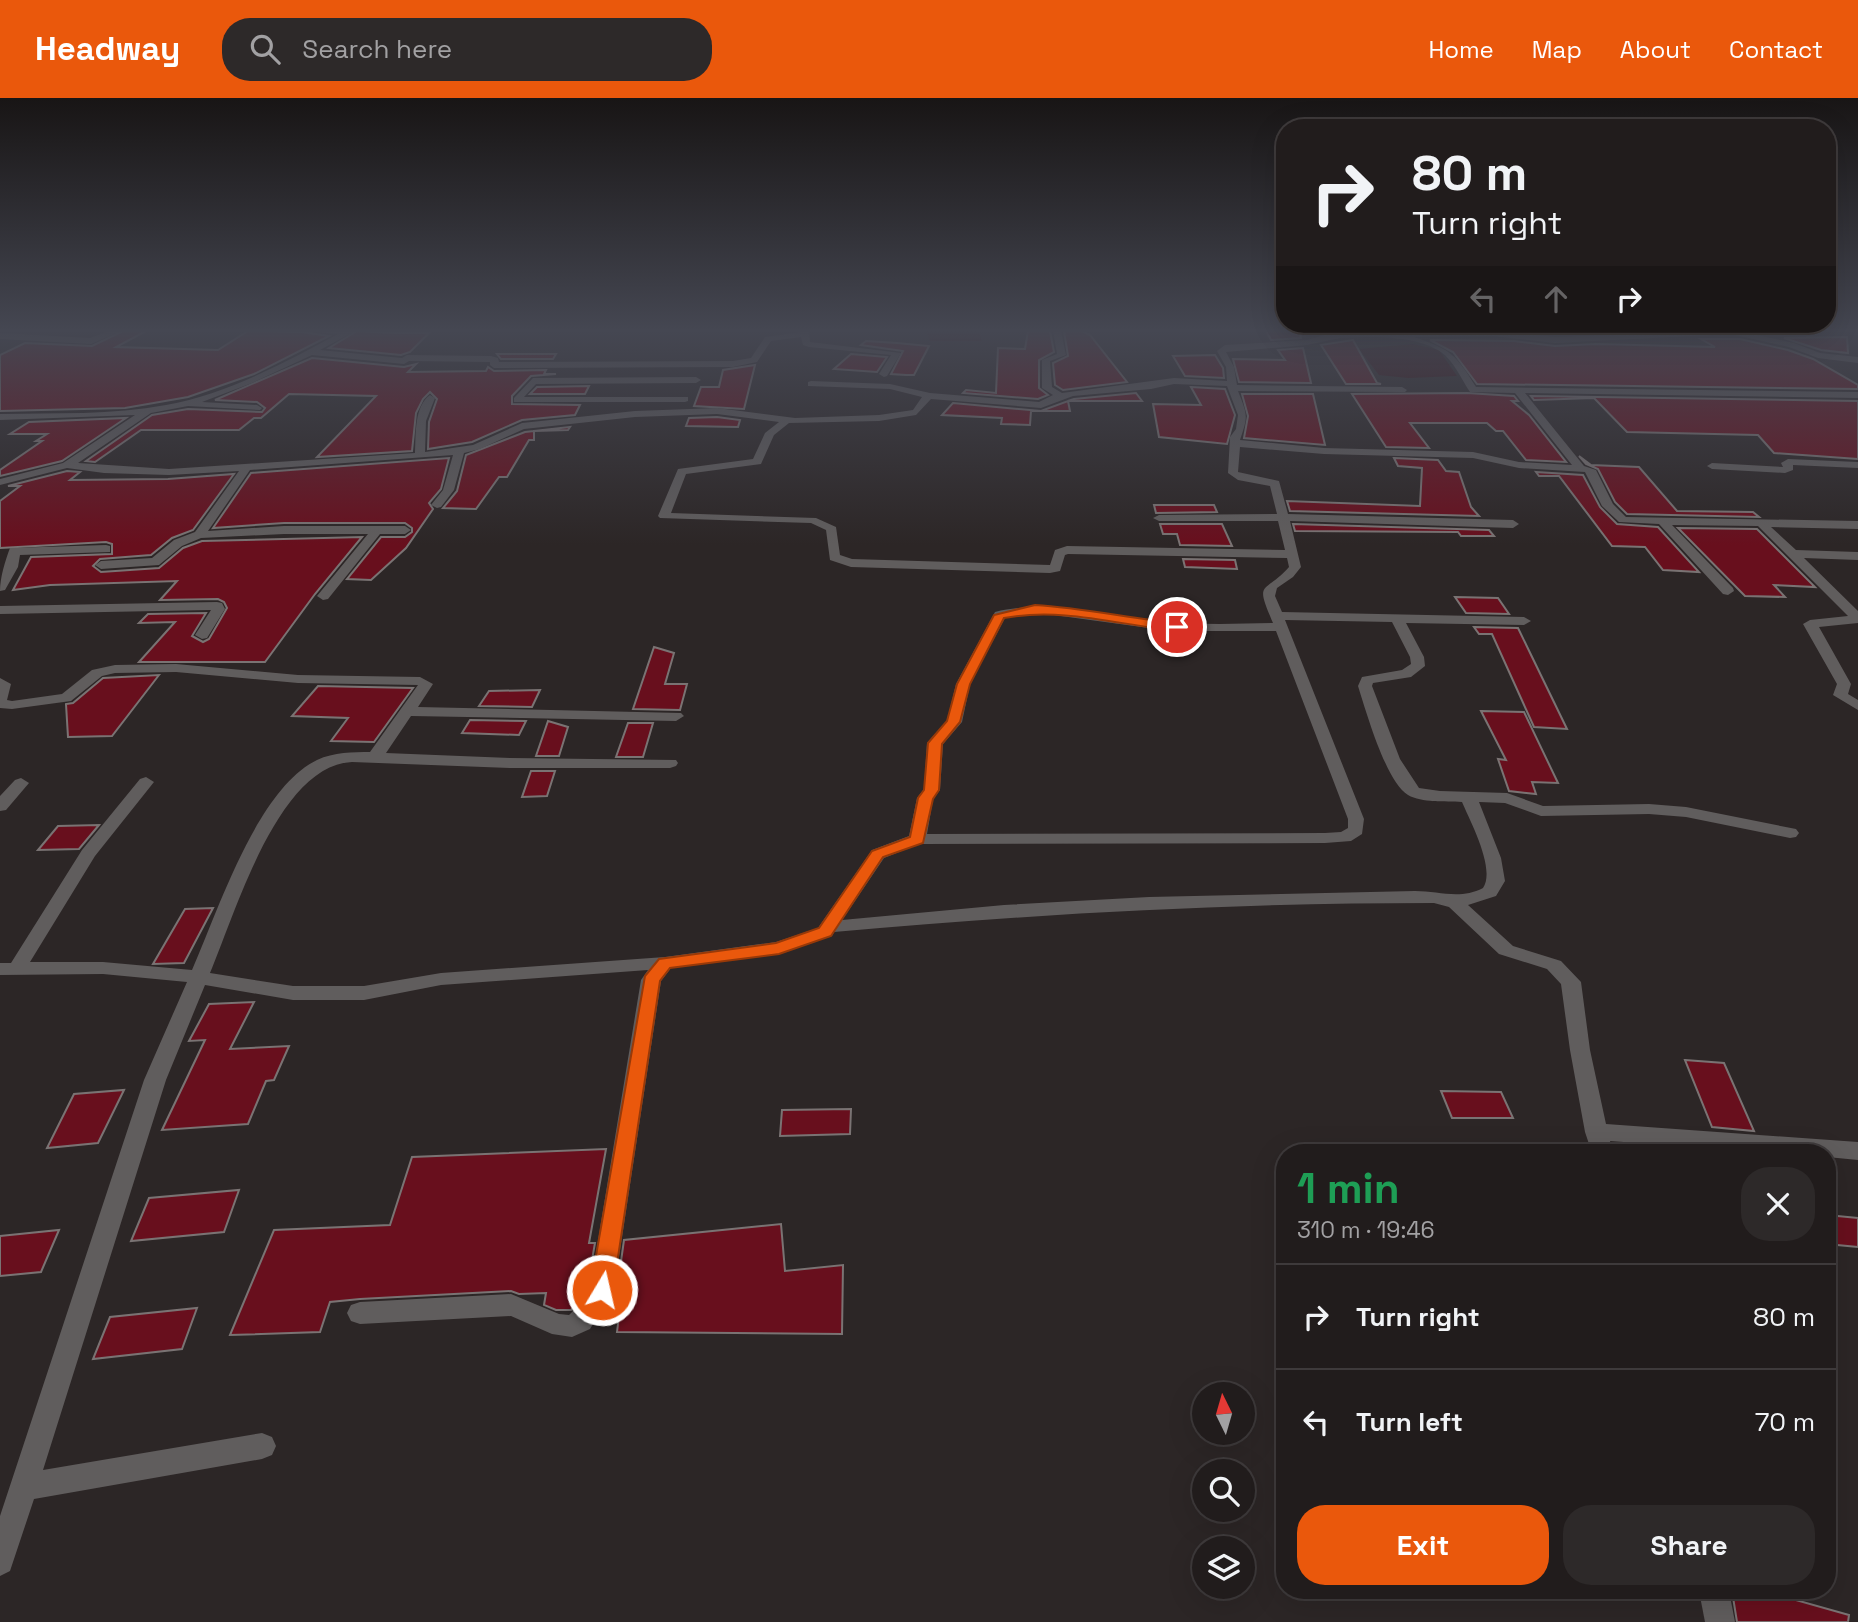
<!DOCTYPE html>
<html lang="en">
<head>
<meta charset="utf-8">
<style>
  body { margin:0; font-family:"Space Grotesk",sans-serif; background:#2d2929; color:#f1f3f6; height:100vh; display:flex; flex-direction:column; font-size:26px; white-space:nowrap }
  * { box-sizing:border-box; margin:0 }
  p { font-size:23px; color:#a2a1a3 }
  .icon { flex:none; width:38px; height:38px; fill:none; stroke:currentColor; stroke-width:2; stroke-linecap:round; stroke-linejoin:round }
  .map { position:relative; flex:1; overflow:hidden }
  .sheet { position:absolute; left:1276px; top:1046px; width:560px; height:455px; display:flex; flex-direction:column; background:#211c1c; border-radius:28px; box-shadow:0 7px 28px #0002,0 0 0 2px #3e3a3b }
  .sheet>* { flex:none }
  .top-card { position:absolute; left:1276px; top:21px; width:560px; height:214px; border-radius:28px; box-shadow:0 7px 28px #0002,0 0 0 2px #3e3a3b; background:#211c1c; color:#f1f3f6; overflow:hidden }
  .needle { width:46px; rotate:355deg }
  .fabs { position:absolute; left:1192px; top:1284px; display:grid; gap:14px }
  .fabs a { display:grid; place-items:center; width:63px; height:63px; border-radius:50%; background:#211c1c; box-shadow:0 7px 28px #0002,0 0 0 2px #3e3a3b; font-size:35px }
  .pin { position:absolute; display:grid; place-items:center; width:60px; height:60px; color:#fff; margin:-30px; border:4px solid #fff; border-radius:50%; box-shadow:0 2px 7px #0007 }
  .me { position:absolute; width:77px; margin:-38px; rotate:9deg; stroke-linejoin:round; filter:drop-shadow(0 0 5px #0008) }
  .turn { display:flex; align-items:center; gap:24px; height:147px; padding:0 21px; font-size:32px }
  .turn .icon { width:91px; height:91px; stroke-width:2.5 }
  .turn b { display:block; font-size:49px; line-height:60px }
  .lanes { display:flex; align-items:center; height:66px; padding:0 21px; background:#0003; justify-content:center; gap:35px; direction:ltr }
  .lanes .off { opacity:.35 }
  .round { display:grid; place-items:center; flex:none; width:74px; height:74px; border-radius:28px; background:#2d2929 }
  .overview { display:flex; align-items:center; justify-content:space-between; height:119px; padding:0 21px }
  h1 { font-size:42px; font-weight:600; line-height:52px; color:#1e9e55 }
  .primary-button { display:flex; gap:14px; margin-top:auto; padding:14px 21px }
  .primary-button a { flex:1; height:80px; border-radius:28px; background:#ea580c; color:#fff; font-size:28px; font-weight:600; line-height:80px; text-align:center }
  .primary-button a+a { background:#2d2929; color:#f1f3f6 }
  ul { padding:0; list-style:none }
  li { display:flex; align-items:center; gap:21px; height:105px; padding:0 21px; border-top:2px solid #3e3a3b }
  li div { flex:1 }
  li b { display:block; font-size:26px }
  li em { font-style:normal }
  header { display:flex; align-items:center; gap:42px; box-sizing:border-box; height:98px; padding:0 35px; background:#ea580c; color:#fff }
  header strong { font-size:33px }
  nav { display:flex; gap:38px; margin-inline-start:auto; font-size:24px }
  .search { width:490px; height:63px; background:#2d2929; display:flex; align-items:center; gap:18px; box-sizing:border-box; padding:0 24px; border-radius:28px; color:#a2a1a3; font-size:26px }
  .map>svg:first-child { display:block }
  .water { fill:#33050b }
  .building { fill:#680f1d; stroke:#7a7373; stroke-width:2 }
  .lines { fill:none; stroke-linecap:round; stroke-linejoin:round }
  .street { fill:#605d5d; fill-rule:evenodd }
  .route { fill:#ea580c; stroke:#983908; stroke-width:2 }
</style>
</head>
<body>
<header>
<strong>Headway</strong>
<div class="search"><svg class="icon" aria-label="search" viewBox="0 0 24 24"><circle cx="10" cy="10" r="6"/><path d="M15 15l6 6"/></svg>Search here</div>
<nav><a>Home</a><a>Map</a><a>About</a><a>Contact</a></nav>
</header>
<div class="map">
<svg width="1858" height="1524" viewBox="0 0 1858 1524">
  <rect width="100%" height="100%" fill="#2c2626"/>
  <!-- water -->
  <g class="water">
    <polygon points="926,233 978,233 982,243 930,243"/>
    <polygon points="1413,246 1439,252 1457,278 1408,280 1379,277 1359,251"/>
  </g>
  <!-- building -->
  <g class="building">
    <polygon points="123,233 146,233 116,249 218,252 248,233 302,234 329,238 254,276 188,299 125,310 0,313 0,257 25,245 92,248"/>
    <polygon points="357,233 394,235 429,235 410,254 401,257 329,250"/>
    <polygon points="1028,233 1050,233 1054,254 1039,262 1039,290 1048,297 1038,301 963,295 966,292 996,295 998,250 1025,251"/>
    <polygon points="1064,233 1082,233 1090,237 1127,284 1063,292 1055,287 1053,265 1068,258"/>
    <polygon points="1266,233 1299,233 1301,240 1271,242"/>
    <polygon points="1847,239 1848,255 1821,252 1784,240"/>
    <polygon points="1701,241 1740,241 1788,252 1813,261 1858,287 1858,291 1477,286 1453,254 1430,242 1514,243 1555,248 1596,246 1715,249"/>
    <polygon points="1353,242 1377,285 1381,286 1346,286 1321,247"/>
    <polygon points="866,243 897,245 929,248 914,277 906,277 891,276 903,253 861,247"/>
    <polygon points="1303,250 1311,285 1239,284 1233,261 1285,262 1278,252"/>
    <polygon points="497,256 556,256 553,261 501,261"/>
    <polygon points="851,256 887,259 877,274 834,271"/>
    <polygon points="1215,257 1223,270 1224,280 1185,278 1173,258"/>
    <polygon points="312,260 404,269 416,266 408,274 486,273 488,269 494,273 546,272 544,276 556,276 531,278 512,298 512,306 580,307 575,317 522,322 472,344 428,351 429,324 437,301 430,294 423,301 416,315 412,353 317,359 376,298 289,296 261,320 254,320 239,332 141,332 95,364 86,363 152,317 188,311 262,314 265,310 257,304 215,302"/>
    <polygon points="755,267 744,311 694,308 701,289 719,289 723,272"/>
    <polygon points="589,288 585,296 530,296 537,289"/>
    <polygon points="1191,289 1225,291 1235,317 1227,346 1159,339 1153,306 1201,307"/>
    <polygon points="1136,295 1142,303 1068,303 1074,301"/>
    <polygon points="1467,295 1514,298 1518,303 1512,303 1529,317 1566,364 1526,362 1503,333 1496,333 1487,325 1410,325 1429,350 1386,349 1352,296"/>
    <polygon points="1242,296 1313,296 1325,347 1244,340 1248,318"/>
    <polygon points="1531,298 1858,303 1858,361 1774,355 1758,337 1627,334 1594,300 1534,302"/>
    <polygon points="1068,303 1070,313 1031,313 1030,327 1001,326 1002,320 942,317 953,305 1041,313"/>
    <polygon points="717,319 740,322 738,329 686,328 689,320"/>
    <polygon points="126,320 62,363 0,378 0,372 42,343 36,343 47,336 10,336 29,324"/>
    <polygon points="570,329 568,332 534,333 534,342 529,342 507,379 499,379 476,411 443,410 457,393 466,357 525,334"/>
    <polygon points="1579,358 1591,367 1639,369 1677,413 1753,414 1759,419 1627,416 1615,404 1598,371 1586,366"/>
    <polygon points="449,360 441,391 429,405 433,411 406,450 371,482 347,481 381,439 405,439 412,434 412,430 405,425 284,425 213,430 251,375"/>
    <polygon points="1394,360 1438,362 1446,373 1459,374 1471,409 1479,418 1290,413 1287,403 1420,408 1422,370 1398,368"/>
    <polygon points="67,373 80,374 70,382 168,381 234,376 193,432 172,440 151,457 100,461 93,468 101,474 159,470 183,450 202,443 362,439 315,496 265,564 139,564 175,524 139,525 148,516 206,515 192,538 203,544 209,541 227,510 224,504 218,501 160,502 177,483 50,487 13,492 31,459 112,456 112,446 106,444 0,450 0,403 20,388 8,388"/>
    <polygon points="1536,374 1583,377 1600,409 1617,426 1658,429 1699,474 1663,472 1645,449 1612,448 1559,378 1539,378"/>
    <polygon points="1154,407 1214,407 1217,414 1156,415"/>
    <polygon points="1160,426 1222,426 1232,448 1180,447 1177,436 1163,436"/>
    <polygon points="1293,426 1489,432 1494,438 1461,438 1458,434 1295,433"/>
    <polygon points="1678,430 1757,431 1815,489 1774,487 1785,499 1745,498"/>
    <polygon points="1183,461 1235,462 1237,471 1185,469"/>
    <polygon points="1455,499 1498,500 1509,516 1466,515"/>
    <polygon points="1474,529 1518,530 1567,631 1534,629 1492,536 1479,536"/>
    <polygon points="654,549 674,555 665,586 687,586 680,612 633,611"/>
    <polygon points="159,577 112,638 68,639 66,606 73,605 103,580"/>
    <polygon points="318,588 413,590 374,644 331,643 348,620 292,618"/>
    <polygon points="540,592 532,609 479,608 489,593"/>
    <polygon points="1481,613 1524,614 1558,685 1532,684 1536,696 1509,693 1498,661 1506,662"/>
    <polygon points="470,622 526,623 519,637 462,635"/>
    <polygon points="548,623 568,629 559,658 536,658"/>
    <polygon points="628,625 653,625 643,659 616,659"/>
    <polygon points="531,673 555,673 547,698 522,699"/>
    <polygon points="99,727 79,751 38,752 58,728"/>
    <polygon points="213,810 184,865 153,866 185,811"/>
    <polygon points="254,904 230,951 289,948 274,982 266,983 248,1026 162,1032 205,942 189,943 209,906"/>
    <polygon points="1685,962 1724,965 1754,1033 1712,1029"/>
    <polygon points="124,992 98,1045 47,1050 74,996"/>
    <polygon points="1441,993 1501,994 1513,1020 1452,1020"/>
    <polygon points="851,1011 850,1036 780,1038 782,1012"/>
    <polygon points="606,1051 589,1145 595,1145 587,1190 571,1212 556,1212 544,1207 546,1195 519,1196 511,1193 360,1201 330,1204 320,1234 230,1237 274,1132 390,1127 412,1059"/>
    <polygon points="239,1092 224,1134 131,1143 149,1100"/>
    <polygon points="1827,1117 1858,1120 1858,1149 1827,1146"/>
    <polygon points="781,1126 785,1173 843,1167 842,1236 617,1234 620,1210 606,1210 617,1192 624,1142"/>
    <polygon points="59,1132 41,1174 0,1178 0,1138"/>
    <polygon points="197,1210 182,1251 93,1261 110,1219"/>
    <polygon points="1732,1493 1764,1493 1849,1517 1848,1524 1737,1524"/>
  </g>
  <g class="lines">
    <!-- street -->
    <g class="street">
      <polygon points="109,233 121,233 91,246 0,241 0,235 90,240"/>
      <path d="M304,233H355L320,252L402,260L407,257L491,258L498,260L499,264L733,263L751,260L765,239L809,233L810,244L901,255L887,278L884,279L879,276L891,257L809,249L803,247L801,239L771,243L757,264L733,269L494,270L490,267V264L409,263L404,266L312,257L252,285L202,304L257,307L262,310L260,312L188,308L151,315L78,365L169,371L415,355C416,337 414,308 430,297L435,300L426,323L425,354L473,347L522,325L635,313L717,310L795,320L879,317L913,312L922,299L890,291L808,288V284L811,283L890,286L930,295L1039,304L1053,297L1042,290V262L1057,256L1053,233H1061L1066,257L1050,263L1052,289L1062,295L1174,280L1227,283L1226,269L1217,253L1225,247L1307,242L1338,233H1499L1555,239L1739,233L1794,245L1820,255L1858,259V265L1818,260L1789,249L1731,236L1555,245L1493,238L1414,239C1451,252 1455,255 1476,289L1858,294V300L1525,295L1584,368L1596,372L1613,406L1626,419L1858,423V431L1771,429L1796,452L1858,454V462L1804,460L1858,513V525L1819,529L1851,586L1848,596L1858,602V612L1833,597L1837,586L1803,526L1810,522L1848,518L1758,428L1672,427L1733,490L1734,493L1728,497L1723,496L1659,426L1619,424L1602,408L1585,374L1519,370L1473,360L1324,356L1240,349L1238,374L1279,383L1288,416L1513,422L1519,426L1513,430L1290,423L1301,469L1293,479L1277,490L1275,498L1282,514L1524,519L1531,523L1524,527L1406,525L1424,559L1425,568L1411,579L1373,585L1372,588L1400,661L1419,690L1440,693L1507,695L1543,708L1649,706L1686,709L1796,731L1799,735L1796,739L1790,740L1686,719L1649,716L1541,718L1505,705L1479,704L1501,760L1505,783L1496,798L1468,807L1513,848L1561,863L1581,884L1590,952L1606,1026L1858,1044V1062L1827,1059V1055H1773L1610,1043L1614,1055H1592L1585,1034L1570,952L1561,886L1547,871L1499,856L1449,809L1434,805C1233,805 1034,816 834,834L832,838L779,856L671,870L661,883L614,1192L590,1231L572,1239L552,1236L511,1218L360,1226L351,1223L347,1215L351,1207L360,1204L511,1196L559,1216L569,1217L582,1204L590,1191L641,882L648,872L441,887L364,902H293L205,887L166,982L43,1372L262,1335L272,1339L276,1348L272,1357L262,1361L34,1401L10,1473L0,1478V1418L144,982L187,884L103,876L0,877V865H11L82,752L140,681L146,679L154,684L95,758L30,864H103L192,872C218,813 257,691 317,662C334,654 353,654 370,654L418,587L298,585L176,574L115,575L102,578L71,603L12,611L0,610V580L11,586L7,602L12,603L62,596L92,572L115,567L176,566L298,577L420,579L433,586L418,609L681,615L684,618L676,623L411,618L386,655L511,660L676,662L678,665L676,668L670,670H511L352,664C278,667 235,816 210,875L293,888H364L441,875L665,859L776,844L818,830L872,752L909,738L917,700L924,691L927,645L947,623L956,586L995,514C1050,501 1100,517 1155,523C1194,527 1233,526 1273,525C1254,481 1264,497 1289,469L1287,460L1068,456L1065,457L1060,473L1050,475L851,469L830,462L826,432L811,425L660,420L658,418L678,371L753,361L765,335L779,324L717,316L635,319L524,331L480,351L464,355L454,392L441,409L437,410L431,407L443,392L453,357L250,372L208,433L284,428H405L411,432L405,436H380L328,501L323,502L317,498L368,436H284L201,440L182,448L159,467L101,471L95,467L101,463L152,460L174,442L195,434L239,373L169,377L104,375L67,370L0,387V381L63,365L135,317L0,322V316C55,315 112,317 166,307C227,296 284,265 338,236ZM1340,240C1371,239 1414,236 1441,254C1454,263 1461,281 1470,294L1515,295L1572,367L1519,364L1473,354L1324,350L1240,342C1248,318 1248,318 1238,293L1405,294L1407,292L1402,289L1237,287L1234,269L1226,254L1307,247ZM1174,286L1227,288L1238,317L1236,331L1230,339L1228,375L1238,382L1270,388L1277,416L1159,417L1153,420L1159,423H1278L1285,452L1067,448L1055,452L1050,467L852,461L840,457L836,429L816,420L671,415L686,376L761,366L774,337L789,325L879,323L916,317L931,301L1041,310L1073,298L1151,291ZM1039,515L1171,533H1276L1348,721V730L1341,734L1325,735L927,736L933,701L940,692L943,646L962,624L970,586L1005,520ZM1285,522L1392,524L1410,559L1411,566L1402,572L1362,579L1358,588C1366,613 1386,684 1408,697C1422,705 1445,703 1462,704C1470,723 1496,771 1483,790C1460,802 1439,793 1415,793L1149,799L1004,807L842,822L884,760L919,746L1325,745L1351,743L1362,736L1364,721Z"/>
      <polygon points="533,280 696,279 701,282 696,285 536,286 524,299 688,299 688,303 685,304 514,304 514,300"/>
      <polygon points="1788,361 1858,364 1858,370 1793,367 1793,372 1785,375 1712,371 1707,368 1712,365 1783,369 1781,365"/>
      <path d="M106,447L110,448V454L20,457L18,469L5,492L0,493C0,480 5,463 10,450Z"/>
      <polygon points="217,504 222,505 225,511 207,540 202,541 195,537 211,512 0,516 0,508"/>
      <polygon points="21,680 29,685 6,712 0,713 0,698 15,682"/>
      <polygon points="1699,1493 1729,1493 1735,1524 1705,1524"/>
    </g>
  </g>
  <!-- sky -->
  <linearGradient id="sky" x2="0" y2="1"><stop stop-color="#181515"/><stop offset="0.52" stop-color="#454752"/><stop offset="1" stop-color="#454752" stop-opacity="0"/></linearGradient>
  <rect width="1858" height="447" fill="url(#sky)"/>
  <!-- route -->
  <path class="route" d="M1035,507C1083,510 1129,520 1177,525L1183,529L1177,533C1119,527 1063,509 1004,520L970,586L960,624L942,646L939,692L933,701L923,745L883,759L831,838L779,856L670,870L660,883L613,1192L610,1199L602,1202L594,1199L590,1192L645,878L659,861L776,845L819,830L872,753L910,739L918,700L924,692L928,645L947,623L957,586L994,517Z"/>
</svg>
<div class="fabs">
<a><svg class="needle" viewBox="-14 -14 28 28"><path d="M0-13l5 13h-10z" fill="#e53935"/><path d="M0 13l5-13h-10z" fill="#a2a1a3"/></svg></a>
<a><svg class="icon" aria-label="search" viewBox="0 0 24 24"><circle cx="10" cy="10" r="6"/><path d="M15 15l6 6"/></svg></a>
<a><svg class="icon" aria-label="layers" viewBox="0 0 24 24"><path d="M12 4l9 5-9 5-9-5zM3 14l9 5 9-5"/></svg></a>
</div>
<div class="pin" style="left:1177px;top:529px;background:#d93025"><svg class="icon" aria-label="arrive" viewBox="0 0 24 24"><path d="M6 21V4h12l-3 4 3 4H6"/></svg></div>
<svg class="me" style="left:602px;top:1192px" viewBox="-20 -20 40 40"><circle r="17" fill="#ea580c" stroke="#fff" stroke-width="3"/><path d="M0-11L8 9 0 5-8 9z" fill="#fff"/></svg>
<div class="top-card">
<div class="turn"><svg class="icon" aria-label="right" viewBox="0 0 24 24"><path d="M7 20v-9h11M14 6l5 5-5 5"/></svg><div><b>80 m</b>Turn right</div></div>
<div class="lanes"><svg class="icon off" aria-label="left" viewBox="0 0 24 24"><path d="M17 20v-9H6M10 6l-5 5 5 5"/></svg><svg class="icon off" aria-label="ahead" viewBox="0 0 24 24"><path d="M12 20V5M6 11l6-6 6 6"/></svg><svg class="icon" aria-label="right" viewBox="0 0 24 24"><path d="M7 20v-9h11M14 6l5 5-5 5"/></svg></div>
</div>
<section class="sheet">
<div class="overview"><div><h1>1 min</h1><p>310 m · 19:46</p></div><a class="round"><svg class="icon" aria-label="close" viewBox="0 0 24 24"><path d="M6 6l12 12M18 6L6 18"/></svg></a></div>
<ul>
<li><svg class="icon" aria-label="right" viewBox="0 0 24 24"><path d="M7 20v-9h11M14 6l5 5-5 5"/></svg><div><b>Turn right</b></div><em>80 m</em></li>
<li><svg class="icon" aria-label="left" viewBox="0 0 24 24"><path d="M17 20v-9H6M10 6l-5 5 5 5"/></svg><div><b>Turn left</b></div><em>70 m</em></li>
</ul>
<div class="primary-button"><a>Exit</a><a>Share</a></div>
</section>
</div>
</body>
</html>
